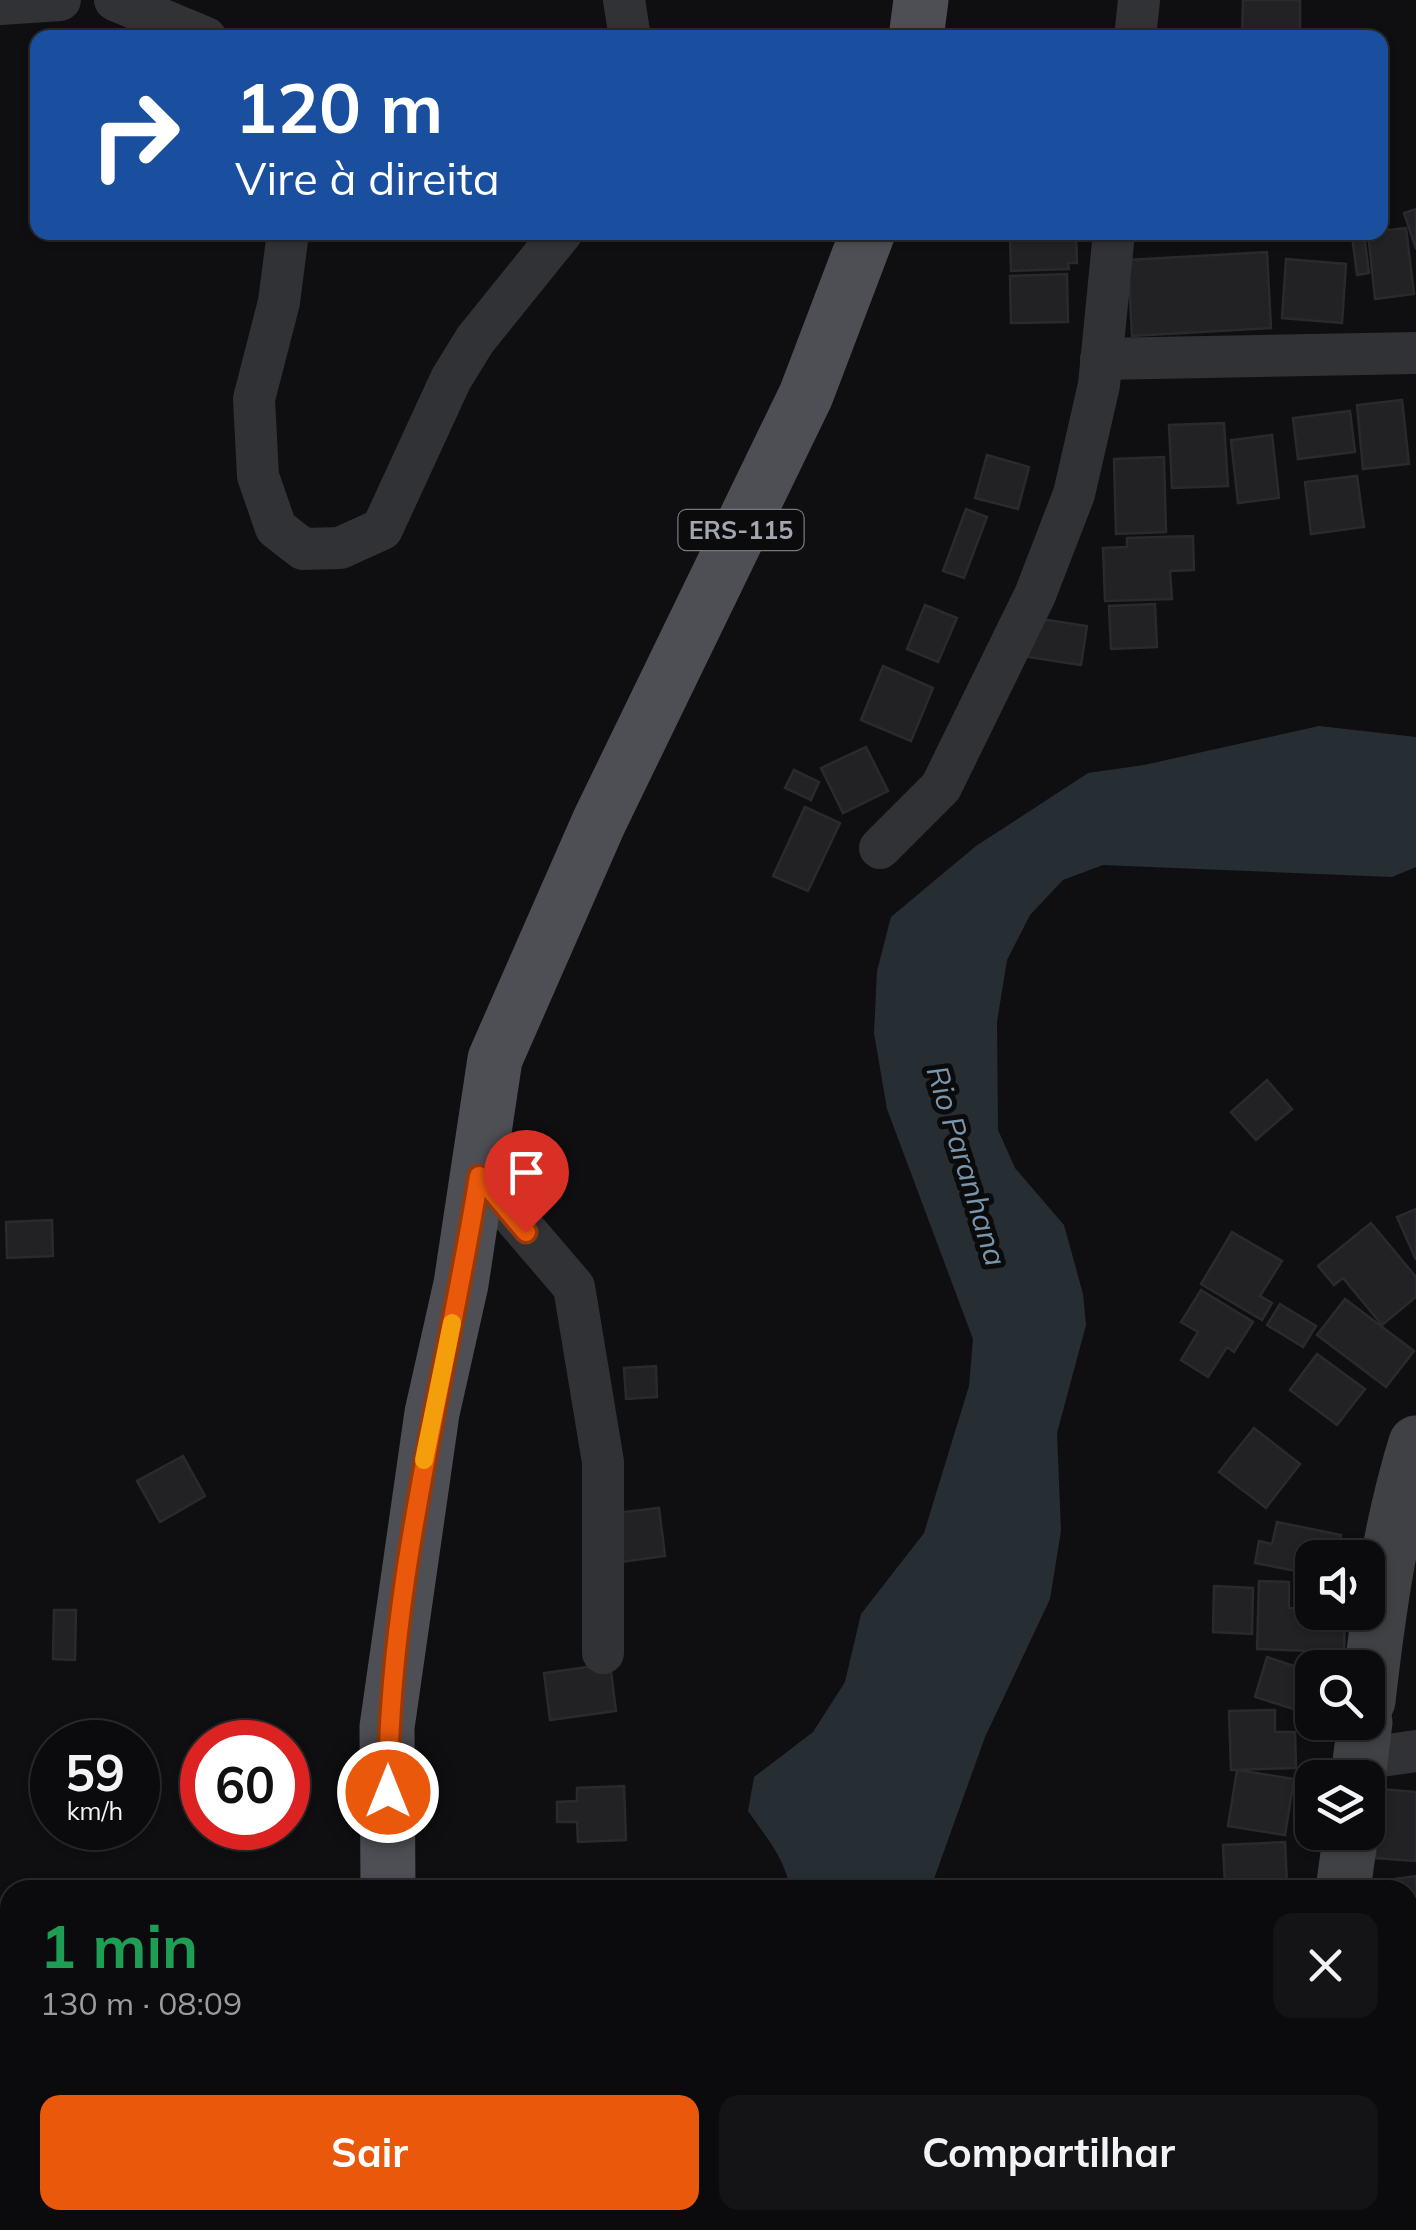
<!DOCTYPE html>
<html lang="pt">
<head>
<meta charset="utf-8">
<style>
  body { margin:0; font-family:Mulish,sans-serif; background:#141416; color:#f1f3f6; height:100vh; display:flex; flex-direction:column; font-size:38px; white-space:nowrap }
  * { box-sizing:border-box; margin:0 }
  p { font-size:32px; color:#9a9b9d }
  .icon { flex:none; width:55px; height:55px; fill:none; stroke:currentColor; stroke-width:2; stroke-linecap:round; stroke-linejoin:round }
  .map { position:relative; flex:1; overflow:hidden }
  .panel { position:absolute; left:0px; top:1880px; width:1418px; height:350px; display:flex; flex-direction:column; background:#0b0b0d; border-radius:30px 30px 0 0; box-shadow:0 2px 8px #0004,0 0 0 2px #2b2b2e }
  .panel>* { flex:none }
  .hud { position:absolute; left:30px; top:30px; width:1358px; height:210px; border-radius:20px; box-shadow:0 2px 8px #0004,0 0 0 2px #2b2b2e; background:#1a4fa0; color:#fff; overflow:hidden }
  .fabs { position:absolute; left:1295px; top:1540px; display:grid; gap:20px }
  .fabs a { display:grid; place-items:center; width:90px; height:90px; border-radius:20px; background:#0b0b0d; box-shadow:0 2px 8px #0004,0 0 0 2px #2b2b2e; font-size:50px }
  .speed { position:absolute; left:30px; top:1720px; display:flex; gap:20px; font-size:50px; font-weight:700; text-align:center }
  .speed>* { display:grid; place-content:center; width:130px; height:130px; border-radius:50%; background:#0b0b0d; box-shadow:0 2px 8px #0004,0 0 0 2px #2b2b2e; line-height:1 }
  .speed small { font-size:25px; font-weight:400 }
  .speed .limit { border:15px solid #d22; background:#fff; color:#111 }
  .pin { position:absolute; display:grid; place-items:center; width:85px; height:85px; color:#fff; margin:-102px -42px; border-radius:50% 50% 50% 0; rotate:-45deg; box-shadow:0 0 10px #0007 }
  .pin .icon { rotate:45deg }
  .me { position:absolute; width:110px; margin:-55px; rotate:0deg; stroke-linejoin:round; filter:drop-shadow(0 0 8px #0008) }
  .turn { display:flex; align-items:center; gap:35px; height:210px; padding:0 40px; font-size:45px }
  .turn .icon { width:130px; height:130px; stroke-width:2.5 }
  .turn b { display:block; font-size:70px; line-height:85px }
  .round { display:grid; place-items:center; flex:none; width:105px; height:105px; border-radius:20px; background:#141416 }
  .head { display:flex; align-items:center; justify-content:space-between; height:170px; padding:0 40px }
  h1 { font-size:60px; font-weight:700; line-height:75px; color:#1e9e55 }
  .action { display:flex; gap:20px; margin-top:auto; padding:20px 40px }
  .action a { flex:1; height:115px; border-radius:20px; background:#ea580c; color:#fff; font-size:40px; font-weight:700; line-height:115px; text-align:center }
  .action a+a { background:#141416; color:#f1f3f6 }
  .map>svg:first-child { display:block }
  .green { fill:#161b17 }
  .water { fill:#272e33 }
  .building { fill:#222225; stroke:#292a2d; stroke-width:2.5 }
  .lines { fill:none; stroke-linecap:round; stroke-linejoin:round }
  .street { stroke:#313236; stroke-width:42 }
  .secondary { stroke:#3f4145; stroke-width:55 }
  .primary { stroke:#4d4f54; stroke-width:55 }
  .route-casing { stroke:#983908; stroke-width:25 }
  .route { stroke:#ea580c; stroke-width:18 }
  .slow { stroke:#f59e0b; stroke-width:18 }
  .labels { text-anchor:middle; stroke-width:10; stroke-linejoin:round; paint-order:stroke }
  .shield { fill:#0b0b0c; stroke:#747880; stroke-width:2.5 }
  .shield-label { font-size:25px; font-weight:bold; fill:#a1a6b1 }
  .water-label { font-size:30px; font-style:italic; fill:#7995ac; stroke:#0b0b0c }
</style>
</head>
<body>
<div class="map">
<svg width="1416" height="2230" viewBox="0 0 1416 2230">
  <rect width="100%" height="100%" fill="#0f0f11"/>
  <!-- green -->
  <polygon class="green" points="1408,2123 1416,2123 1416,2230 1355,2230 1354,2220 1408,2220"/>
  <!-- water -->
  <g class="water">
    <path d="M1319,726L1416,737V867L1392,877L1103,865L1063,880L1030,915L1007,960L997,1022L998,1130L1015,1168L1064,1225L1083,1294L1086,1325L1057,1433L1061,1531L1050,1599L985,1737L930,1890H789C789,1863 763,1833 748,1811L754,1777L813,1732L845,1682L861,1614L924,1533L969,1386L973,1339L887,1109L874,1033L877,971L891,917L976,846L1088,773L1144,765Z"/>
    <polygon points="702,2220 826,2220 823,2230 698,2230"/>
  </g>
  <!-- building -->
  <g class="building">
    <polygon points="1243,0 1300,0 1300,38 1242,38"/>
    <polygon points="1416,209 1416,249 1404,213"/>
    <polygon points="1406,228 1414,294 1375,299 1368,232"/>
    <polygon points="1076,235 1077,263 1068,263 1069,269 1011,271 1010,237"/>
    <polygon points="1364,235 1369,273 1357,275 1352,236"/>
    <polygon points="1267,252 1271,328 1132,336 1128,260"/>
    <polygon points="1286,259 1346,264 1342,323 1282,318"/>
    <polygon points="1067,274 1068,322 1011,323 1010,276"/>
    <polygon points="1402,400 1409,464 1363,469 1357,405"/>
    <polygon points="1350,411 1355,452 1298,459 1293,418"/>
    <polygon points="1224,423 1228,486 1172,488 1169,425"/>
    <polygon points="1272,435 1279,498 1238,503 1231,440"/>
    <polygon points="987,455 1029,467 1018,509 975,498"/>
    <polygon points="1164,457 1166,532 1116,534 1114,459"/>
    <polygon points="1357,476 1364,527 1311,534 1305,482"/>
    <polygon points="966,509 987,517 964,578 943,571"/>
    <polygon points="1193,536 1194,570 1170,571 1172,599 1105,601 1103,548 1127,547 1127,538"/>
    <polygon points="1155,604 1157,647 1111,649 1109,606"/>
    <polygon points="925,605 957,618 938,662 907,649"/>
    <polygon points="1034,618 1087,626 1081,665 1028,657"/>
    <polygon points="883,666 933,688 911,741 861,720"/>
    <polygon points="866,747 888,791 843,813 821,768"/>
    <polygon points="794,770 819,782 811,800 785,788"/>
    <polygon points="805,807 840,823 808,891 773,876"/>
    <polygon points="1267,1080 1292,1109 1256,1140 1231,1112"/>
    <polygon points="1416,1209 1416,1260 1397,1217"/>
    <polygon points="52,1220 53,1256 7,1258 6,1222"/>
    <polygon points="1371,1223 1416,1277 1416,1297 1382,1325 1343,1278 1334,1285 1318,1266"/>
    <polygon points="1232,1232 1282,1261 1260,1296 1272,1303 1262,1320 1201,1284"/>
    <polygon points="1201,1290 1253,1322 1234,1352 1227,1347 1208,1377 1181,1360 1198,1332 1181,1322"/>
    <polygon points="1345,1299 1414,1351 1386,1387 1317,1335"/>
    <polygon points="1280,1304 1316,1326 1303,1347 1267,1325"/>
    <polygon points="1317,1354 1365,1389 1337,1425 1290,1390"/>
    <polygon points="656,1366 657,1397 626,1399 624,1368"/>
    <polygon points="1254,1428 1300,1464 1266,1508 1219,1472"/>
    <polygon points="183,1456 205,1496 160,1522 137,1481"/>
    <polygon points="659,1508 665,1556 620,1562 615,1513"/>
    <polygon points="1277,1522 1341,1535 1336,1558 1312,1558 1312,1574 1255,1563 1259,1541 1272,1544"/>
    <polygon points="1259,1581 1289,1582 1289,1608 1345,1612 1344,1652 1257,1649"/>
    <polygon points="1214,1586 1253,1588 1252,1634 1213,1632"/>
    <polygon points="54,1610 76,1610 75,1660 53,1659"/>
    <polygon points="1267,1657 1312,1672 1310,1714 1255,1697"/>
    <polygon points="610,1664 616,1711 550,1720 544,1673"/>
    <polygon points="1275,1710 1275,1732 1295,1732 1296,1768 1231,1770 1229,1711"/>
    <polygon points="1237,1770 1294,1779 1285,1835 1228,1826"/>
    <polygon points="624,1786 626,1840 578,1842 577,1822 557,1822 557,1802 577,1801 577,1788"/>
    <polygon points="1380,1789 1416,1792 1416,1861 1375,1858"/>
    <polygon points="1285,1842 1287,1884 1225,1886 1223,1845"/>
    <polygon points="1416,1876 1416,1941 1408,1942 1408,1890 1389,1890 1388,1880"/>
    <polygon points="1408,1962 1416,1962 1416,2020 1411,2020 1413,2051 1408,2051"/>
    <polygon points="523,2220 581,2220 582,2230 523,2230"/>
  </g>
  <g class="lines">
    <!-- street -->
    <g class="street">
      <polyline points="115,0 206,38"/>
      <polyline points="624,0 630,38"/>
      <polyline points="0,4 60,0"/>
      <polyline points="1135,38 1139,0"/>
      <polyline points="288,232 279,302 254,399 258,476 276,528 303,549 340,548 382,529 451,379 475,340 562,232"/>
      <polyline points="1101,359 1416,353"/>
      <polyline points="880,848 941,787 1035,595 1074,494 1099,385 1114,232"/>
      <polyline points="479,1176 574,1287 603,1462 603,1653"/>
      <polyline points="1360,1759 1416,1751"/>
    </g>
    <!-- secondary -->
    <g class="secondary">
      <path d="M1368,1701C1378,1613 1390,1527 1416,1443"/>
      <polyline points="1358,1778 1365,1722"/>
      <polyline points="1343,1890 1351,1832"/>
      <polyline points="1326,2220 1327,2230"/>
    </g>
    <!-- primary -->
    <g class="primary">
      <polyline points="916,38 921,0"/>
      <polyline points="388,1890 387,1727 432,1413 461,1284 495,1059 599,822 806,395 868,232"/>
      <polyline points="377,2230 378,2220"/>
    </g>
  </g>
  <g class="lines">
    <defs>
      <path id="route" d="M388,1792C388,1583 446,1381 479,1176L526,1232"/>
    </defs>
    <!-- route casing -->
    <use href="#route" class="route-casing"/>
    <!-- route -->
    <use href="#route" class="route"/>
    <!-- slow -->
    <polyline class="slow" points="424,1460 452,1323"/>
  </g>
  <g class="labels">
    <!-- shield labels -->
    <rect class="shield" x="678.5" y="510" width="125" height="40" rx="8"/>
    <g class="shield-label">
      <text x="741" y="539">ERS-115</text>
    </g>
    <!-- water labels -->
    <g class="water-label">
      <text transform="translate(966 1166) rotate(73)" y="10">Rio Paranhana</text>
    </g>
  </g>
</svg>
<div class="fabs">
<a><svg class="icon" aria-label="sound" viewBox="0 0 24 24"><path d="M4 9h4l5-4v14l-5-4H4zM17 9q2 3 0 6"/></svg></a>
<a><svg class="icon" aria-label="search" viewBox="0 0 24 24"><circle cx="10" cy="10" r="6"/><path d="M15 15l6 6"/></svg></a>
<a><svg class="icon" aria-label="layers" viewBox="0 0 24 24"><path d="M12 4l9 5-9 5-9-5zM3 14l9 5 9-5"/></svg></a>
</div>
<div class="speed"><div>59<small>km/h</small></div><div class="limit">60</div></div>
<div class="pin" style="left:526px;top:1232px;background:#d93025"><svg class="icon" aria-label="arrive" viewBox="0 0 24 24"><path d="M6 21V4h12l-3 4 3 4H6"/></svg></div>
<svg class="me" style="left:388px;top:1792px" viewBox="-20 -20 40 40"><circle r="17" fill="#ea580c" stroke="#fff" stroke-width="3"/><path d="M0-11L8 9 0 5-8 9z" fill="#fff"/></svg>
<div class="hud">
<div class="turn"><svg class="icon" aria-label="right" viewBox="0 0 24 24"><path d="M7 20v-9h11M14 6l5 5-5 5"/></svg><div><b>120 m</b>Vire à direita</div></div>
</div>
<section class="panel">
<div class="head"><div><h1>1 min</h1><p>130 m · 08:09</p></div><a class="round"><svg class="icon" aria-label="close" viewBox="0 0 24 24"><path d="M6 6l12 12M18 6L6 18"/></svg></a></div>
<div class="action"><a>Sair</a><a>Compartilhar</a></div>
</section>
</div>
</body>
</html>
